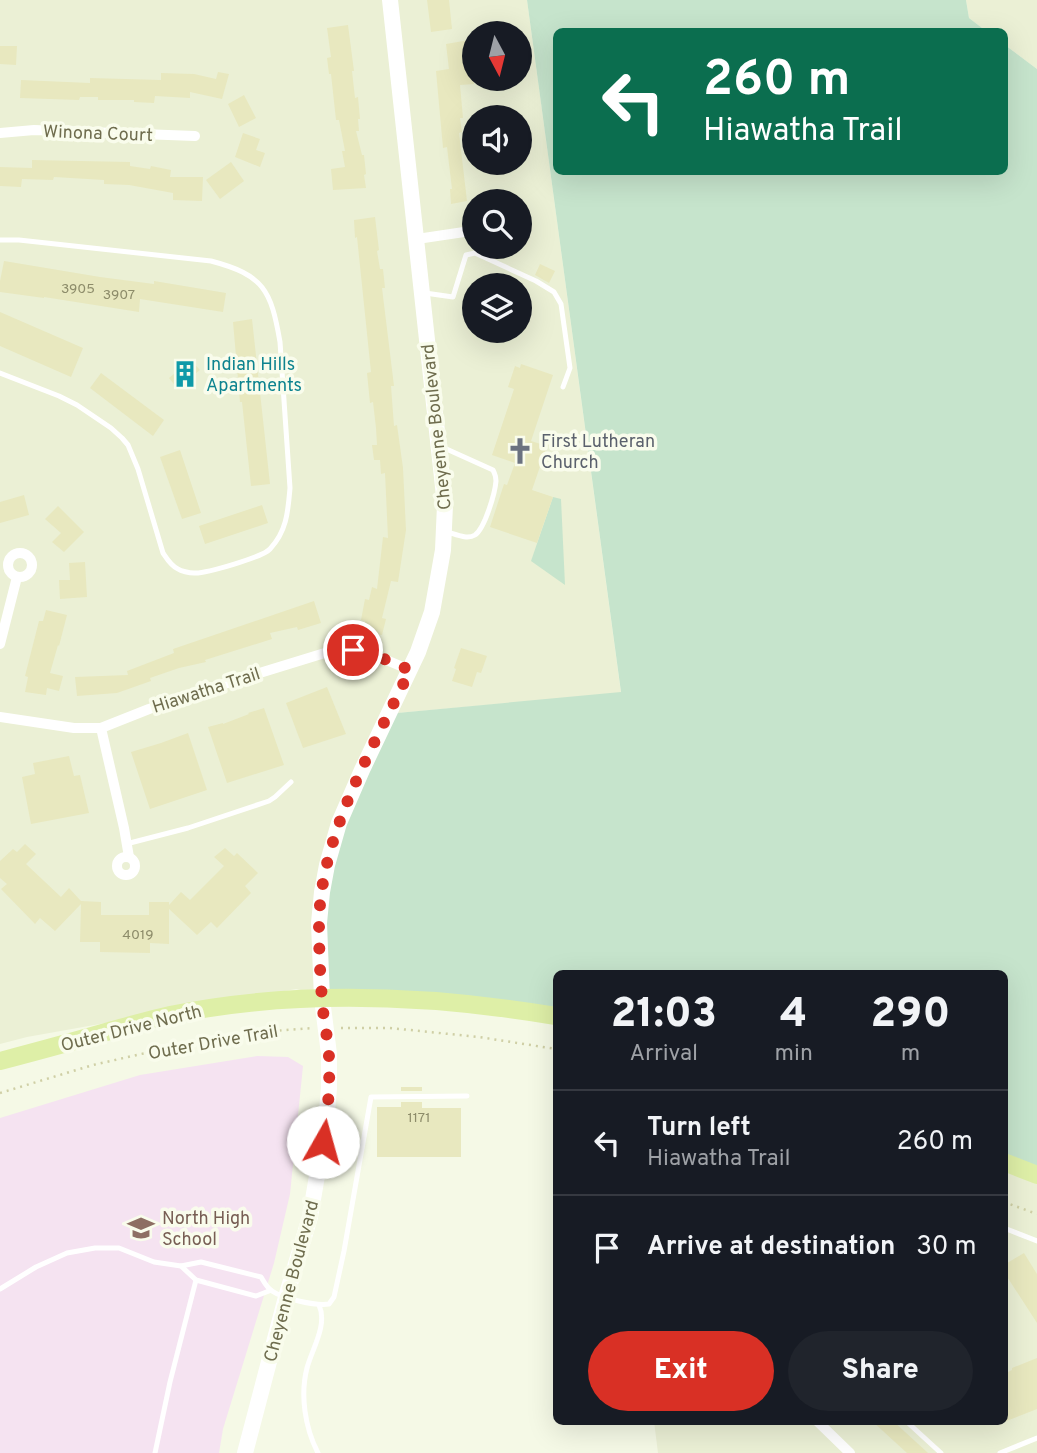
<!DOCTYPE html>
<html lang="en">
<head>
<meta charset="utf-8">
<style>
  body { margin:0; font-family:Overpass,sans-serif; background:#20242c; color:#f1f3f6; height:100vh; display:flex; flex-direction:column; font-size:26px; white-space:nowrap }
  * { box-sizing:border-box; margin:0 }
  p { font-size:23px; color:#9ea1a6 }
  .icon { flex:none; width:38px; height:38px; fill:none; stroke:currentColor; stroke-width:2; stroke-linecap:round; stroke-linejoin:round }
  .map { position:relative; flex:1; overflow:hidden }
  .drawer { position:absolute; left:553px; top:970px; width:455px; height:455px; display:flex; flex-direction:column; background:#171b24; border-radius:10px; box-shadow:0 7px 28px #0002 }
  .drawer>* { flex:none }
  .guide { position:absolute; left:553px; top:28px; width:455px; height:147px; border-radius:10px; box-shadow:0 7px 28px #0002; background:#0b6e4f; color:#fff; overflow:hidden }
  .needle { width:46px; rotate:173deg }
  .tools { position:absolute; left:462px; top:21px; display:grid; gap:14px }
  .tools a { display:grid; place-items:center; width:70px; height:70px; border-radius:50%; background:#171b24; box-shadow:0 7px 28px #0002; font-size:35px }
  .pin { position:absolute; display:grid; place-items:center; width:60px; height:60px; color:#fff; margin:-30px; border:4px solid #fff; border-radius:50%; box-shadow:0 2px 7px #0007 }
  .me { position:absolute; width:77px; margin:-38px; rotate:7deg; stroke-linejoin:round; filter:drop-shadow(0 0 5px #0008) }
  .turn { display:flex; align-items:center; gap:24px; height:147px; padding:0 35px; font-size:32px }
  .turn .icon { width:91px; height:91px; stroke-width:2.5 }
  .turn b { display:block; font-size:49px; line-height:60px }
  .eta { display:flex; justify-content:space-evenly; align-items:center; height:119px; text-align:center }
  .eta b { font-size:42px; font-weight:800; line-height:49px }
  .button { display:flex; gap:14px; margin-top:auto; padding:14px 35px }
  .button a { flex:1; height:80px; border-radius:42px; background:#d93025; color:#fff; font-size:28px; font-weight:800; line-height:80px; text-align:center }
  .button a+a { background:#20242c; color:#f1f3f6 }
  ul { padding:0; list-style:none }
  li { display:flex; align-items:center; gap:21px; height:105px; padding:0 35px; border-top:2px solid #363941 }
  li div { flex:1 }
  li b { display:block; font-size:26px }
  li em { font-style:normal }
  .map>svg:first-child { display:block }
  .residential { fill:#ebf0d5; fill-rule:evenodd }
  .education { fill:#f5e3f1 }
  .green { fill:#c6e4cc }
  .building { fill:#e8e8bf }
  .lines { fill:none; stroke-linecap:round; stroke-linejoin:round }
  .path { stroke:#cfcfa5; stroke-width:2.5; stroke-dasharray:2 5; stroke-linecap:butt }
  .lane { stroke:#fff; stroke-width:5 }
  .street { stroke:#fff; stroke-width:10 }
  .secondary { stroke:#fff; stroke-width:16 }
  .primary { stroke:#deefa7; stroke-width:18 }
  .route { stroke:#d93025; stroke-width:12; stroke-dasharray:0 21.6 }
  .labels { text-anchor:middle; stroke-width:7; stroke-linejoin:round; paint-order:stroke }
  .number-label { font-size:14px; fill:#8d8c6a }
  .street-label { font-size:18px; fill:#6f6d4e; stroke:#f9fcec }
  .culture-label { font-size:18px; fill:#0d838f; stroke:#f9fcec; text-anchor:start }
  .worship-label { font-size:18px; fill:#5b616d; stroke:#f9fcec; text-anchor:start }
  .education-label { font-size:18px; fill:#785e54; stroke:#f9fcec; text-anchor:start }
</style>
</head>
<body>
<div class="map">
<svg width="1037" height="1453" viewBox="0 0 1037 1453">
  <rect width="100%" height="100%" fill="#f5f9e6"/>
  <!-- residential -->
  <g class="residential">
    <path d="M0,0H527L621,693L397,713L326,995L296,989L27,1037L0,1044ZM474,33H520V79H474ZM474,117H520V163H474ZM474,201H520V247H474ZM474,285H520V331H474Z"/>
    <polygon points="966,0 1037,0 1037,69 1005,45 1004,32 986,31 969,18"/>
    <polygon points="1005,1162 1037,1175 1037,1453 658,1453 654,1421 1004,1421"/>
  </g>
  <!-- education -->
  <polygon class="education" points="257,1056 288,1057 303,1066 290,1194 274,1263 223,1429 219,1453 0,1453 0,1118 140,1075"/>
  <!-- green -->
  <g class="green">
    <polygon points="527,0 966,0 969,18 986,31 556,32 556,172 1004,172 1005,45 1037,69 1037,1172 1005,1160 1004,973 556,973 556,1012 326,995 325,925 332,875 347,819 397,713 621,692"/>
    <polygon points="553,497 561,499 565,585 531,561"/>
  </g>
  <!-- building -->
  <g class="building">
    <polygon points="427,0 449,0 452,29 431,32"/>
    <polygon points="348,25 354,71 352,71 355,98 358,97 360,119 358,119 359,131 356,131 362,155 364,155 366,174 364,175 366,188 333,190 331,169 345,167 342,151 345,151 339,120 336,120 331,74 329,74 327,58 331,57 327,28"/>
    <polygon points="469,40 474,84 460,85 463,118 460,118 462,132 459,133 467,201 451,204 450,189 452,189 447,147 443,148 436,71 449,69 446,44"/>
    <polygon points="0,46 17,46 16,65 0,64"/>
    <polygon points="218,72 229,74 222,99 190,92 190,98 155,96 154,103 134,102 134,100 98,100 98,97 80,97 79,100 20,98 21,80 90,83 90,78 161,80 161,73 194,74 216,79"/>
    <polygon points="244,95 256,118 239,127 228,104"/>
    <polygon points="243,133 260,139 256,150 265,153 260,167 235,157"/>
    <polygon points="32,160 130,162 130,166 150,169 151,166 171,170 170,177 203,177 202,201 173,200 173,193 129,185 104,184 104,180 54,177 53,180 22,179 21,187 0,186 0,167 32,168"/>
    <polygon points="231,162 244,181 220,199 206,180"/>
    <polygon points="375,217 379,250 377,251 380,269 383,269 385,288 382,288 394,386 391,386 394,426 397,425 403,468 406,530 398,582 391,581 382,618 386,619 382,635 363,632 365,621 361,620 365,599 369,600 372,587 377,589 383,537 388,538 385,473 381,474 380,460 374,460 372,445 377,445 376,428 373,402 370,403 367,373 371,372 357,237 355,238 354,220"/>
    <polygon points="4,261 100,277 154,284 154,281 226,293 223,312 140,299 139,312 44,297 44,298 0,292 0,281"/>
    <polygon points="540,264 555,271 549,283 535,275"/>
    <polygon points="0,312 83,348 71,377 0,346"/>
    <polygon points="252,319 270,484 251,486 242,402 240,402 233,322"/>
    <polygon points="191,360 200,370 177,388 169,378"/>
    <polygon points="521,364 553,375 531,441 547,446 532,490 553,497 537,543 490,527 504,484 507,485 515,463 492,455 514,389 508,387 515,366 520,368"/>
    <polygon points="101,373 164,420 153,436 90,388"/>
    <polygon points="180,450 201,513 182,519 160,457"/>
    <polygon points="24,495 29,515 0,523 0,502"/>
    <polygon points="262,505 268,523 205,544 199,526"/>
    <polygon points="58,506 84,532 64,552 52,542 61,533 45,519"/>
    <polygon points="85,562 87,597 60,599 59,580 70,580 69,563"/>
    <polygon points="314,601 321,623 298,630 297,627 270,633 272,639 205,660 206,662 179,668 150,678 151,681 117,693 77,696 75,677 128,675 127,671 174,653 173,649"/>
    <polygon points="46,610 67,615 59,646 58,645 50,673 63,676 59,691 47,688 46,695 25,692 28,677 25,676 39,621 43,621"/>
    <polygon points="461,648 487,656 481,673 477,672 472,687 452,681 456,669 454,668"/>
    <polygon points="327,687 346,734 303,748 286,703"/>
    <polygon points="264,708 284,765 227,783 208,727 223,723 223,724 249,714 248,713"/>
    <polygon points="188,733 207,790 150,809 131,752 161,743"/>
    <polygon points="69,756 74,776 80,775 89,813 31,824 22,777 35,774 33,763"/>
    <polygon points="25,844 36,854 26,864 61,897 69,888 81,901 101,902 101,915 149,915 149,902 169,902 169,905 181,892 190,900 224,866 214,857 225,848 234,856 237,853 258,873 245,886 251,893 217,928 211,922 197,935 169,909 169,944 150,943 150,953 100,952 100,942 80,942 81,904 55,931 40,918 35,924 1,889 7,884 0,878 0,861 13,849 17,852"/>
    <rect x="401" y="1087" width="21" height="4"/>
    <polygon points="401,1102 422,1102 422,1108 461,1108 461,1157 377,1157 377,1107 401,1107"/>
    <polygon points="1024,1253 1037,1274 1037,1323 1004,1272 1004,1265"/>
    <polygon points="1037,1358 1037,1409 1004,1422 1004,1374 1012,1370 1012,1368"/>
    <polygon points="872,1421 893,1421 928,1453 907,1453"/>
  </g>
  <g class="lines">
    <!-- path -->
    <g class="path">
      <polyline points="341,1028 390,1028 479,1037 556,1049"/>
      <polyline points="0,1093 93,1065 141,1054 260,1032 313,1028"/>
      <polyline points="1004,1202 1037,1214"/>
    </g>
    <!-- lane -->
    <g class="lane">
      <path d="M0,240H19L211,261C264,275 271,290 280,342L290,488C288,511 287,531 270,549C263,557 205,574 194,573C189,573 181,571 178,569C171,566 167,559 163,553L138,469L128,445L122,438L111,428L77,405L59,396L0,373"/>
      <polyline points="425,293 453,297 466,255 475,253 536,281 554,292 561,304 570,368 563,387"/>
      <path d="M442,447L493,470C495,475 496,475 496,481C495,493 485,528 475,535C467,540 455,534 447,532"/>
      <polyline points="126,844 188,828 269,801 275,797 291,782"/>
      <polyline points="1004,1228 1037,1241"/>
      <path d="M181,1266L201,1262L261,1277C264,1282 267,1288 272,1291C284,1299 315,1306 329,1304L334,1297L344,1251L371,1097L467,1096"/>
      <polyline points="0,1289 36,1267 67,1253 95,1248 119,1248 154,1262 181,1266 196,1280 256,1296 269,1291"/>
      <polyline points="906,1421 941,1453"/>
      <polyline points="155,1453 170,1382 196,1280"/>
      <path d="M318,1453C305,1428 300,1395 307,1368C312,1349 328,1325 319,1305"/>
      <polyline points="1000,1453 1037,1438"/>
    </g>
    <!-- street -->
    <g class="street">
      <polyline points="0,133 34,130 195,136"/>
      <polyline points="417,239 464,232 474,228"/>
      <circle cx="20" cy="565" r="12"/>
      <polyline points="0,644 17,577"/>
      <polyline points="0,717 74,728 101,728 149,709 211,688 328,652 353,650 372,654 410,670"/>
      <polyline points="101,728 124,828 129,857"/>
      <circle cx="126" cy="866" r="9"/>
      <polyline points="817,1421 850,1453"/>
    </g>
    <!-- secondary -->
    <polyline class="secondary" points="245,1453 286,1297 310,1217 326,1123 329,1088 329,1054 322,999 319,923 322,892 327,865 339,823 362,770 418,652 432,612 443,550 445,505 390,0"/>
    <!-- primary -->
    <g class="primary">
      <path d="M0,1061C38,1051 75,1041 113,1030C132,1025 151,1019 170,1015C297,989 429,995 556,1016"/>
      <polyline points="1004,1162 1037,1175"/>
    </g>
  </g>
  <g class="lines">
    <!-- route -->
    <path class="route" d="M323,1142C328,1114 330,1086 329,1057C328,1038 323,1018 322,999C320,974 319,949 319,924C320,835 373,748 410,670L372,654L353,650"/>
  </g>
  <!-- icons -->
  <defs>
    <symbol id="building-bare" viewBox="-9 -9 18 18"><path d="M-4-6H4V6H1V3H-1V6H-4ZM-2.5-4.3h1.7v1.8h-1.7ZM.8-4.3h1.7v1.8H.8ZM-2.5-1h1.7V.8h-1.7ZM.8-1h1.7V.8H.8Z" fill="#0f9aa8" stroke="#f9fcec" stroke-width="2.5" paint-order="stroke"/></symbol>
    <symbol id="church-bare" viewBox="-9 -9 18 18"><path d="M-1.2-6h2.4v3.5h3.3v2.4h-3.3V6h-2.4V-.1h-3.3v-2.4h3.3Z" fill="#6b7280" stroke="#f9fcec" stroke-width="2.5" paint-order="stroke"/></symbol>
    <symbol id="school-bare" viewBox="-9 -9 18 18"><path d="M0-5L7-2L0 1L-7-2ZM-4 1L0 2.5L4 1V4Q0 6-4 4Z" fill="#8d6e63" stroke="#f9fcec" stroke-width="2.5" paint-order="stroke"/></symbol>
  </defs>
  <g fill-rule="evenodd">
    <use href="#building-bare" x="166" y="355" width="38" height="38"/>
    <use href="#church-bare" x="501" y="432" width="38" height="38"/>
    <use href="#school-bare" x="122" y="1209" width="38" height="38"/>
  </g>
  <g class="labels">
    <!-- number labels -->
    <g class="number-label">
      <text x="78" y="293">3905</text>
      <text x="119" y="299">3907</text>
      <text x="138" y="939">4019</text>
      <text x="419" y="1122">1171</text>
    </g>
    <!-- street labels -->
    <g class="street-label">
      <text transform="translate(98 133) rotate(2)" y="6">Winona Court</text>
      <text transform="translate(436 427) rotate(-96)" y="6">Cheyenne Boulevard</text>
      <text transform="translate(206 690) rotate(-18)" y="6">Hiawatha Trail</text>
      <text transform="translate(131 1028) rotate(-14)" y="6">Outer Drive North</text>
      <text transform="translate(213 1042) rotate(-10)" y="6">Outer Drive Trail</text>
      <text transform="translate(291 1281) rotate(-75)" y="6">Cheyenne Boulevard</text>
    </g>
    <!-- culture labels -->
    <g class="culture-label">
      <text x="206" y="370">Indian Hills<tspan x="206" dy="21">Apartments</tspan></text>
    </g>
    <!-- worship labels -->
    <g class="worship-label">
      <text x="541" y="447">First Lutheran<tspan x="541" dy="21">Church</tspan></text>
    </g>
    <!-- education labels -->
    <g class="education-label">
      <text x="162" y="1224">North High<tspan x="162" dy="21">School</tspan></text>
    </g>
  </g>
</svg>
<div class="tools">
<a><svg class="needle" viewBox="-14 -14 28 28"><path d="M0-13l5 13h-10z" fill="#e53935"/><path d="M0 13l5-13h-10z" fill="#9ea1a6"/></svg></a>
<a><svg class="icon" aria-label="sound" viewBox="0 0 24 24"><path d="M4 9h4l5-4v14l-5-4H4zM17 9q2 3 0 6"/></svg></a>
<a><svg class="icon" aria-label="search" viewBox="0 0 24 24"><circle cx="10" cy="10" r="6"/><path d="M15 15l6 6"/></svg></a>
<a><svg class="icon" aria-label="layers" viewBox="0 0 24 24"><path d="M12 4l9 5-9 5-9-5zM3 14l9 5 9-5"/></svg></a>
</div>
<div class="pin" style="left:353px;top:650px;background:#d93025"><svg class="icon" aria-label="arrive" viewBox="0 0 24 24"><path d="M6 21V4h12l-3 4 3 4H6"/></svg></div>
<svg class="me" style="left:323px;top:1142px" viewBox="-20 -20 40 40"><circle r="19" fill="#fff"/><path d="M0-13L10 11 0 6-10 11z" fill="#d93025"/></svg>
<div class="guide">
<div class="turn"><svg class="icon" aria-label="left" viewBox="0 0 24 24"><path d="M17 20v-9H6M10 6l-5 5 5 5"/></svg><div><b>260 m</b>Hiawatha Trail</div></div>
</div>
<section class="drawer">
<div class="eta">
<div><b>21:03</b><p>Arrival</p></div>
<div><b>4</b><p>min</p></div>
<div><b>290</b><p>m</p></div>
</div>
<ul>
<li><svg class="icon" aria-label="left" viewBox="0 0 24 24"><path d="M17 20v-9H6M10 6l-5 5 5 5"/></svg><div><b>Turn left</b><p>Hiawatha Trail</p></div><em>260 m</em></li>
<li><svg class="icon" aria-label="arrive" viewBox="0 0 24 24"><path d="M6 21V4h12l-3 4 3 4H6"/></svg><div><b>Arrive at destination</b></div><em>30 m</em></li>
</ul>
<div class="button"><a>Exit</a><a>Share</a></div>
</section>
</div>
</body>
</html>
